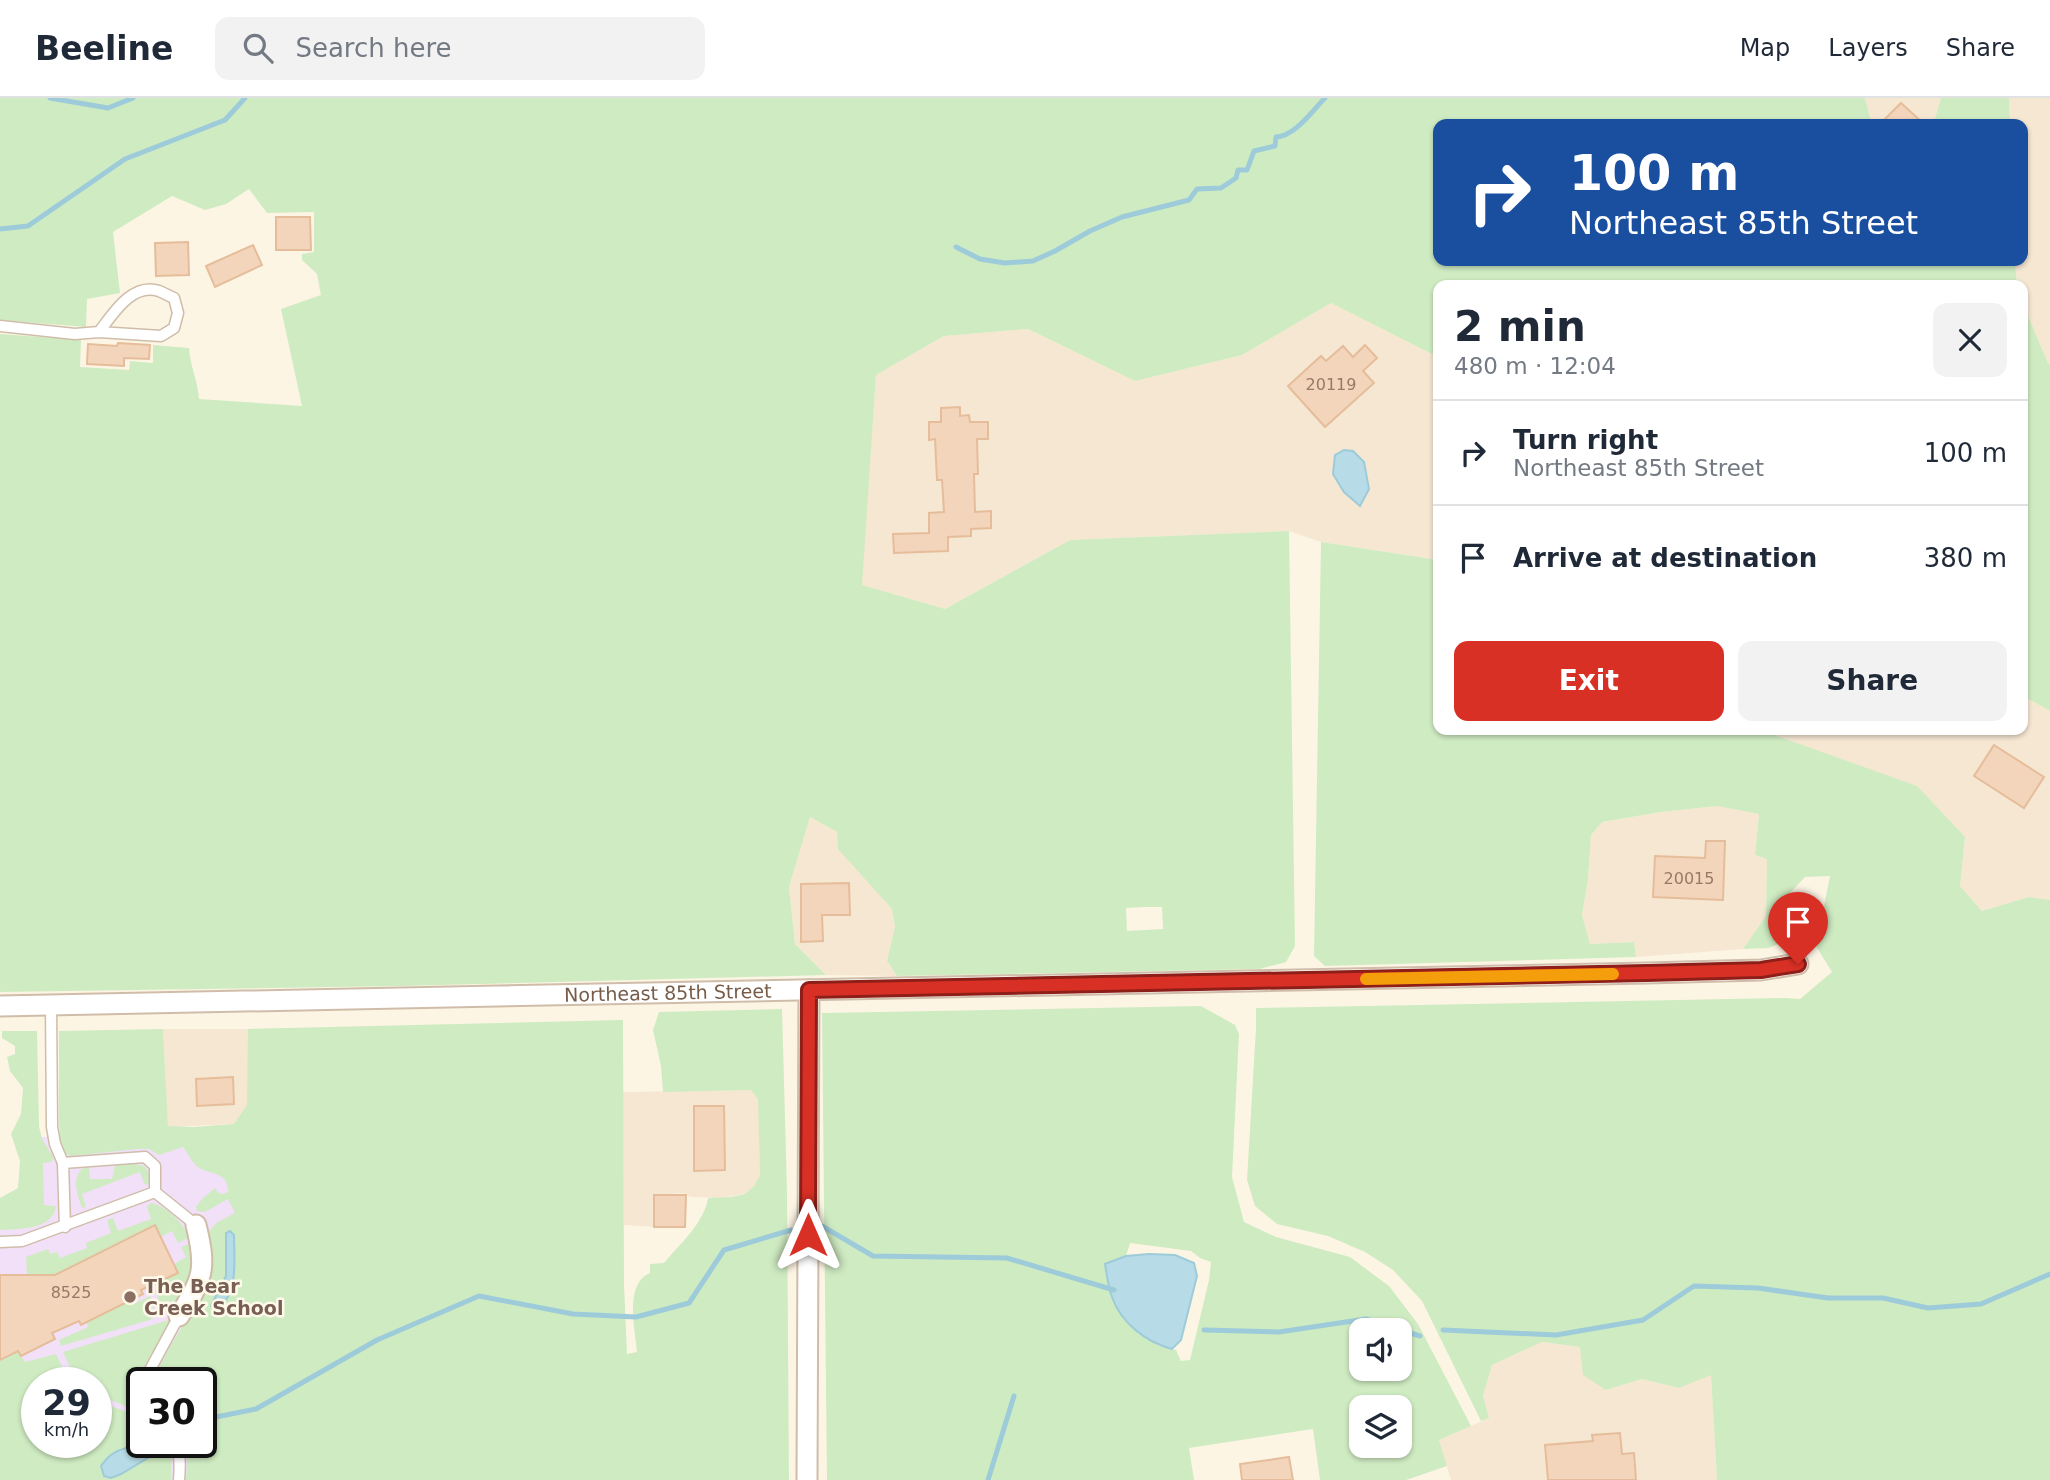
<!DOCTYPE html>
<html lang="en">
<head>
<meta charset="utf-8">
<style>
  body { margin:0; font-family:"DejaVu Sans",sans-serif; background:#f2f2f3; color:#1f2937; height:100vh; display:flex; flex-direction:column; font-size:26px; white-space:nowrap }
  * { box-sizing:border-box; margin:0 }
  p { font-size:23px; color:#747a83 }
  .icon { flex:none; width:38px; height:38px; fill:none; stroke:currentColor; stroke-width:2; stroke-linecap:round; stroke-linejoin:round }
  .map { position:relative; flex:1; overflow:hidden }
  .panel { position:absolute; left:1433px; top:182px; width:595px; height:455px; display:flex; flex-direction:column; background:#fff; border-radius:14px; box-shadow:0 2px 5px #0004 }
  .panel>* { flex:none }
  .hud { position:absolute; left:1433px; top:21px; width:595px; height:147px; border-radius:14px; box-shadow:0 2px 5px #0004; background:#1a4fa0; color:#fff; overflow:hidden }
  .controls { position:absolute; left:1349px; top:1220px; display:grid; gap:14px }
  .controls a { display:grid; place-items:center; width:63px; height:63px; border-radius:14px; background:#fff; box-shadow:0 2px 5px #0004; font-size:35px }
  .speed { position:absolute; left:21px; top:1269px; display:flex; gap:14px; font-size:35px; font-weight:700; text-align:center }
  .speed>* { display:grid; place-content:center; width:91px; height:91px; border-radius:50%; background:#fff; box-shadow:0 2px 5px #0004; line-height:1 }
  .speed small { font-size:18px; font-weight:400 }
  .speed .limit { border:4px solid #111; border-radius:10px; background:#fff; color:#111 }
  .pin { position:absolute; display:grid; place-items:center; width:60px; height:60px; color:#fff; margin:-72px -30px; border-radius:50% 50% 50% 0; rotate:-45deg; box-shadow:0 0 7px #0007 }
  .pin .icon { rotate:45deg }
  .me { position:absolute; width:77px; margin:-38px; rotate:0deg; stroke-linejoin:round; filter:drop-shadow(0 0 5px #0008) }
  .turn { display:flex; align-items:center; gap:24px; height:147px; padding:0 21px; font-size:32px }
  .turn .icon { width:91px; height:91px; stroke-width:2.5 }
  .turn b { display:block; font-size:49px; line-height:60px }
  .round { display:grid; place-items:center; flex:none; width:74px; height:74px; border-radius:14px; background:#f2f2f3 }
  .overview { display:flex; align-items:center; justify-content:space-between; height:119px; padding:0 21px }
  h1 { font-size:42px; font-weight:600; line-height:52px }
  .primary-button { display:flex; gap:14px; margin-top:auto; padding:14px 21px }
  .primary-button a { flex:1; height:80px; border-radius:14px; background:#d93025; color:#fff; font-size:28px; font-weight:600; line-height:80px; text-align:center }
  .primary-button a+a { background:#f2f2f3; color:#1f2937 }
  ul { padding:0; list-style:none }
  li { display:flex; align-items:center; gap:21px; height:105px; padding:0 21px; border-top:2px solid #e0e1e3 }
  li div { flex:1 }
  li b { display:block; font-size:26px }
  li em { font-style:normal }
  header { display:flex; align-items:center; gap:42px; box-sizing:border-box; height:98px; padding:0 35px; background:#fff; border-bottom:2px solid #e0e1e3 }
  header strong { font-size:33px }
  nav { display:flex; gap:38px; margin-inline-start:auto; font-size:24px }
  .search { width:490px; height:63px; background:#f2f2f3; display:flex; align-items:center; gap:18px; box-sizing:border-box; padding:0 24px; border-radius:14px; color:#747a83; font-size:26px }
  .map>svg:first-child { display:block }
  .residential { fill:#f5e7d2 }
  .education { fill:#f2e0f9; fill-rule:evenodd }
  .green { fill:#cfebc2; fill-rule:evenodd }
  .water { fill:#b8dce7; stroke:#9dcbd9; stroke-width:2 }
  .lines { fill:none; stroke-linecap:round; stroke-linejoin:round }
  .stream { stroke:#9dcbd9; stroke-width:5 }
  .building { fill:#f3d5bb; stroke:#e6bd9a; stroke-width:2 }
  .service-casing { stroke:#cfbdaa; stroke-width:13 }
  .minor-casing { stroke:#cfbdaa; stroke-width:23 }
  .service { stroke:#fff; stroke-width:10 }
  .minor { stroke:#fff; stroke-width:19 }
  .route-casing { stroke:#8d1f18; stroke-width:18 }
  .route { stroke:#d93025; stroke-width:12 }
  .slow { stroke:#f59e0b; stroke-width:12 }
  .education-dot { fill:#8d6e63; stroke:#fff9ea; stroke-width:2.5 }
  .labels { text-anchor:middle; stroke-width:5; stroke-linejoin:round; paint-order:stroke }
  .number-label { font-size:16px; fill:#957a66 }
  .street-label { font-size:19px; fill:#765c49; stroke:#fff9ea }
  .education-label { font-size:19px; font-weight:bold; fill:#785e54; stroke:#fff9ea; text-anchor:start }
</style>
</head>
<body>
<header>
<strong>Beeline</strong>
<div class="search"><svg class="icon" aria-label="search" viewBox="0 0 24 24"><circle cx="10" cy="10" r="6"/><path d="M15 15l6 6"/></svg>Search here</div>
<nav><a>Map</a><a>Layers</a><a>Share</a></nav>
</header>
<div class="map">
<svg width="2050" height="1382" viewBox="0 0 2050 1382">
  <rect width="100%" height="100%" fill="#fdf5e4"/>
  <!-- residential -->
  <g class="residential">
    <polygon points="1865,0 1941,0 1934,24 1931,26 1872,26"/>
    <polygon points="2009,0 2050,0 2050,266 2048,265 2023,206 2023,187 2017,187 2015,163 2023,163 2023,26 2010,26"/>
    <polygon points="1331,205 1438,259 1438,462 1321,444 1289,433 1070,442 945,511 861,487 876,277 944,238 1028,231 1135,283 1242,257"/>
    <polygon points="2023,598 2050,613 2050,802 2029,799 1982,813 1960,788 1965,739 1776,638 1773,632 2023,632"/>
    <polygon points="1717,708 1759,716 1755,757 1767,761 1766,818 1743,851 1636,859 1634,844 1590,846 1582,817 1588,781 1591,737 1602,724 1661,714"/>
    <polygon points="810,719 837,734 839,751 892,811 895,828 887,863 897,878 826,877 795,846 789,789"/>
    <polygon points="163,931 248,931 248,1007 234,1026 168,1029"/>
    <polygon points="751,992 759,1001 760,1077 754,1088 745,1096 721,1100 690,1099 684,1095 655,1097 654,1129 624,1127 623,994"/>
    <polygon points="1542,1244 1580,1249 1606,1292 1642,1281 1679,1290 1711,1276 1717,1382 1451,1382 1439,1342 1489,1320 1483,1298 1492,1267"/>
  </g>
  <!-- education -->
  <path class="education" d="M26,1039H260L259,1382H0V1113L27,1112ZM37,1284H96V1344H37ZM142,1284H201V1344H142Z"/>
  <!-- green -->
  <g class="green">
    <path d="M0,0H1865L1872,26H1438V163H2015L2017,187H1438V259L1331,205L1242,257L1135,283L1028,231L944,238L876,277L862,487L945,511L1070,442L1289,433L1295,848L1286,864L1259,871L897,878L887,863L895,828L892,811L838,751L837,734L810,719L789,789L795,846L826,877L399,888L0,894V236L81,242L80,269L129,272L130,263L153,265V247L189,250C190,268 198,283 199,301L302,308L281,211L321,197L317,176L302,162V156L314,154V114L267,115L249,91L226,106L205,112L172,98L113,134L120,195L87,201L86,229L0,222ZM1145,809H1162L1163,831L1127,833L1126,810Z"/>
    <polygon points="1941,0 2009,0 2010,26 1931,26 1934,24"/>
    <polygon points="2023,206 2048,265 2050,266 2050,613 2023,598"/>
    <polygon points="1321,444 1438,462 1438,632 1773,632 1777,638 1917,688 1965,739 1960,788 1982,813 2029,799 2050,802 2050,1382 1717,1382 1711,1277 1679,1290 1642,1281 1606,1292 1583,1277 1580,1249 1542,1244 1492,1267 1483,1298 1489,1320 1481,1323 1422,1203 1393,1172 1365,1154 1328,1138 1277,1126 1255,1108 1247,1082 1256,930 1256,910 1785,900 1800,901 1832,874 1816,848 1830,778 1805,779 1791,794 1793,839 1769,850 1743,851 1766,818 1767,761 1755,757 1759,716 1717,708 1661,714 1602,724 1591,737 1588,781 1582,817 1590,846 1634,844 1636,859 1325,868 1314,858"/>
    <path d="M1201,908L1235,927L1239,936L1232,1079L1244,1124L1276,1139L1350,1159L1389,1188L1418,1226L1471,1328L1439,1342L1447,1368L1406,1382H1320L1313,1331L1189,1350L1194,1382H827L822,915ZM1130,1145L1191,1153L1200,1160L1211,1164L1209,1182L1190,1262L1181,1263L1176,1252L1159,1248L1138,1235L1105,1167L1126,1158ZM1362,1232H1400V1270H1362ZM1362,1309H1400V1348H1362Z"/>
    <path d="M782,911L787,1093L789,1382H186L188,1354L180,1344H201V1284H152V1282L171,1247L207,1189L211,1165L208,1135L216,1125L235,1115L228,1101L205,1114L197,1113L196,1109L202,1101L215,1090L218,1095L223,1096L228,1094C228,1072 210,1078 198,1069C192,1065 188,1055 183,1049L159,1057L149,1051H138L70,1058L61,1052L59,1025V933L163,931L168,1028L193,1029L234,1026L247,1007L248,931L623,922L624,1186L627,1256L637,1254C635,1231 624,1186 650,1175V1166L664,1165C680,1146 704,1125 708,1100L731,1099L745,1096L754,1088L760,1077L758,1001L751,992L663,994L661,968L653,932L659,914Z"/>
    <path d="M2,933H37L39,1028L42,1041L54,1060L51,1064L43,1065L44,1107L56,1108C53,1132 19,1131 0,1132V1100L18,1090L20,1063L11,1036L21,1016L23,990L10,973L7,959L15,956V948L2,940Z"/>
    <path d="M134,1066L144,1068L149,1075L150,1084L147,1087L144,1085L140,1074L82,1096L86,1109L82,1110C77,1095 70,1077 86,1068L89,1070L90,1081H112L115,1067Z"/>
    <path d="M151,1105C167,1108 182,1125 190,1139L178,1145L172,1133L161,1139L155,1128L46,1182L44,1177H27L26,1159L48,1151L50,1156L57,1154L60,1160L87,1150L86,1145L111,1135L107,1122L113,1120L118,1133L151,1121L147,1109Z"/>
    <polygon points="192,1145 194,1173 179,1201 161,1207 155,1193 162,1189 160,1184 178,1175 174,1166 186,1159 181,1149"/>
    <polygon points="150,1198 155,1209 149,1211 153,1221 61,1248 59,1242 88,1229 87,1224 131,1202 134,1206"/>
    <polygon points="172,1221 143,1270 138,1290 142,1315 96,1296 96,1284 77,1284 63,1254"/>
    <polygon points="18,1253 25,1264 56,1256 69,1284 37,1284 37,1344 96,1344 96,1302 142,1320 142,1344 166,1344 172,1354 171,1382 0,1382 0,1262"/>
  </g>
  <!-- water -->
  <g class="water">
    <polygon points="1344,352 1353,353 1364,364 1369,391 1360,408 1344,394 1333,376 1335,357"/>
    <path d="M230,1133L234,1137C234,1161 239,1194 218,1211L211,1208L226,1178V1135Z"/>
    <path d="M1149,1156L1175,1157L1194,1165L1197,1178L1181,1242L1172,1251C1146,1244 1121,1225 1112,1199C1108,1189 1107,1177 1105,1166L1126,1158Z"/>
    <path d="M144,1344H161V1347L156,1355L121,1376L111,1380L104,1378L101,1368C114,1349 125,1352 144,1344Z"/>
  </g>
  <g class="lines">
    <!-- stream -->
    <g class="stream">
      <polyline points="50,0 108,10 133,0"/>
      <polyline points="0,131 28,128 125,61 225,22 245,0"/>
      <path d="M956,149L980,161L1005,165L1033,163L1055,153L1090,133L1122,119L1189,102L1197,91L1221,90L1236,80L1238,72H1247L1254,53L1275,48L1276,39C1295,38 1312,13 1325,0"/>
      <polyline points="822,1128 873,1158 1007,1160 1114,1192"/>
      <polyline points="1204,1232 1279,1234 1366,1221 1420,1238"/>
      <polyline points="1443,1232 1556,1237 1643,1222 1694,1188 1758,1190 1828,1200 1883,1200 1928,1210 1981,1206 2050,1176"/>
      <polyline points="201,1322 256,1311 377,1242 479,1198 573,1216 636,1219 689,1205 724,1152 791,1132"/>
      <polyline points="988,1382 1014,1298"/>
    </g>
  </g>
  <!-- building -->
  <g class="building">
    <polygon points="1901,5 1924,26 1880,26"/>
    <polygon points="276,119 310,119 311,152 276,152"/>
    <polygon points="188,144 189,177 156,178 155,145"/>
    <polygon points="253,147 262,167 215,189 206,168"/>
    <polygon points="118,245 150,247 149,261 124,260 124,268 87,266 88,246 117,248"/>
    <polygon points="1365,247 1377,260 1363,273 1374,285 1325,329 1288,288 1321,258 1326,263 1343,248 1353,259"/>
    <polygon points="960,309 960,318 969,317 970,324 988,324 988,341 977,341 978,376 974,376 975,414 991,413 991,430 971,431 971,438 948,439 948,453 894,455 893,436 929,435 929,415 944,414 942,382 937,382 935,341 929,342 929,324 941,324 941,310"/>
    <polygon points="1994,647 2044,679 2024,710 1974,678"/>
    <polygon points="1706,743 1725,743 1723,802 1653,799 1655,758 1705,760"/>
    <polygon points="849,785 850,817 822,817 823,843 801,844 801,786"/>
    <polygon points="233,979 234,1006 197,1008 196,981"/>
    <polygon points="694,1008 724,1008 725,1072 694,1073"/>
    <polygon points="654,1097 686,1097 685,1129 654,1129"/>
    <polygon points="155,1127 178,1175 141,1192 143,1196 81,1227 79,1223 52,1235 55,1241 21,1258 18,1253 0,1262 0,1177 55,1177"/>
    <polygon points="1620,1335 1622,1356 1634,1355 1636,1382 1548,1382 1545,1347 1593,1343 1592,1337"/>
    <polygon points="1289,1359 1293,1382 1242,1382 1240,1366"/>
  </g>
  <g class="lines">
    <defs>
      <g id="service">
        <path d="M0,228L75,236L99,234L161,238L174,230L178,215L174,200C169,198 164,195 159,193C132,184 113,216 99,234"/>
        <polyline points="51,907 52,1029 55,1046 63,1065"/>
        <polyline points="65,1129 63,1065 145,1059 155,1068 155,1094"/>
        <polyline points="0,1144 22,1143 155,1094 196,1127"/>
        <polyline points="145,1284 145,1281 179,1218"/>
        <path d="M175,1344C181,1355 180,1370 179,1382"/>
      </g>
      <g id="minor">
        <path id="s1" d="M0,908L1647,875L1761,872L1798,866"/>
        <path d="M179,1218C203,1181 207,1171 196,1127"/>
        <polyline points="807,1382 809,892"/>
      </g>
    </defs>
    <!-- service casing -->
    <use href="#service" class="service-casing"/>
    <!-- minor casing -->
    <use href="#minor" class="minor-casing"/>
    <!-- service -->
    <use href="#service" class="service"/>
    <!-- minor -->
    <use href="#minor" class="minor"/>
  </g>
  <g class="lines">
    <defs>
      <polyline id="route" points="808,1137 809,892 1647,875 1761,872 1798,866"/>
    </defs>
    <!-- route casing -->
    <use href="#route" class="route-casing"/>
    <!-- route -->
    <use href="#route" class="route"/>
    <!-- slow -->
    <polyline class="slow" points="1366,881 1613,876"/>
  </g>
  <!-- markers -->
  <circle class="education-dot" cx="130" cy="1199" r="7"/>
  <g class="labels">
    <!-- number labels -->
    <g class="number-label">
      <text x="1331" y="292">20119</text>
      <text x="1689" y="786">20015</text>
      <text x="71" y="1200">8525</text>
    </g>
    <!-- street labels -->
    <g class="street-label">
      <text dy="7" stroke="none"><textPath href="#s1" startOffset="668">Northeast 85th Street</textPath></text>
    </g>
    <!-- education labels -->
    <g class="education-label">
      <text x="144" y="1195">The Bear<tspan x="144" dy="22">Creek School</tspan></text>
    </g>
  </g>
</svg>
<div class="controls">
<a><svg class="icon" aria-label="sound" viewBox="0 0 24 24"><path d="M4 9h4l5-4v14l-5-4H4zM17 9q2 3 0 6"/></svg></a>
<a><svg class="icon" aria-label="layers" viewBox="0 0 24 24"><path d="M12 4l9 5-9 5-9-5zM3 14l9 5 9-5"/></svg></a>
</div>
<div class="speed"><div>29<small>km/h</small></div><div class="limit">30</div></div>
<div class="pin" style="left:1798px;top:866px;background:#d93025"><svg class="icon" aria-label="arrive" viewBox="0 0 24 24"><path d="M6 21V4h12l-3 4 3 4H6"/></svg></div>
<svg class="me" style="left:808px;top:1137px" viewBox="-20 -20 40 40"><path d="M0-17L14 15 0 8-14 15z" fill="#d93025" stroke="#fff" stroke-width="4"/></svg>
<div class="hud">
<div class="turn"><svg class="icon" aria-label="right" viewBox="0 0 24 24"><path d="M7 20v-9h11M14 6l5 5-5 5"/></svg><div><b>100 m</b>Northeast 85th Street</div></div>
</div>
<section class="panel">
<div class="overview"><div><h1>2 min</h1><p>480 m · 12:04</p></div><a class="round"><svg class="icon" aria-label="close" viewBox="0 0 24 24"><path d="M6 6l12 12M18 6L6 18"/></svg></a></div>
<ul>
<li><svg class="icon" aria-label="right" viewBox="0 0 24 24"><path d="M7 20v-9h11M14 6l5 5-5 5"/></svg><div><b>Turn right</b><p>Northeast 85th Street</p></div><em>100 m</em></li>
<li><svg class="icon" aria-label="arrive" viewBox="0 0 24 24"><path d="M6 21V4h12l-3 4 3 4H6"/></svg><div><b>Arrive at destination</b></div><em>380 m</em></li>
</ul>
<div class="primary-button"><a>Exit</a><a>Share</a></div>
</section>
</div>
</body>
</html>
